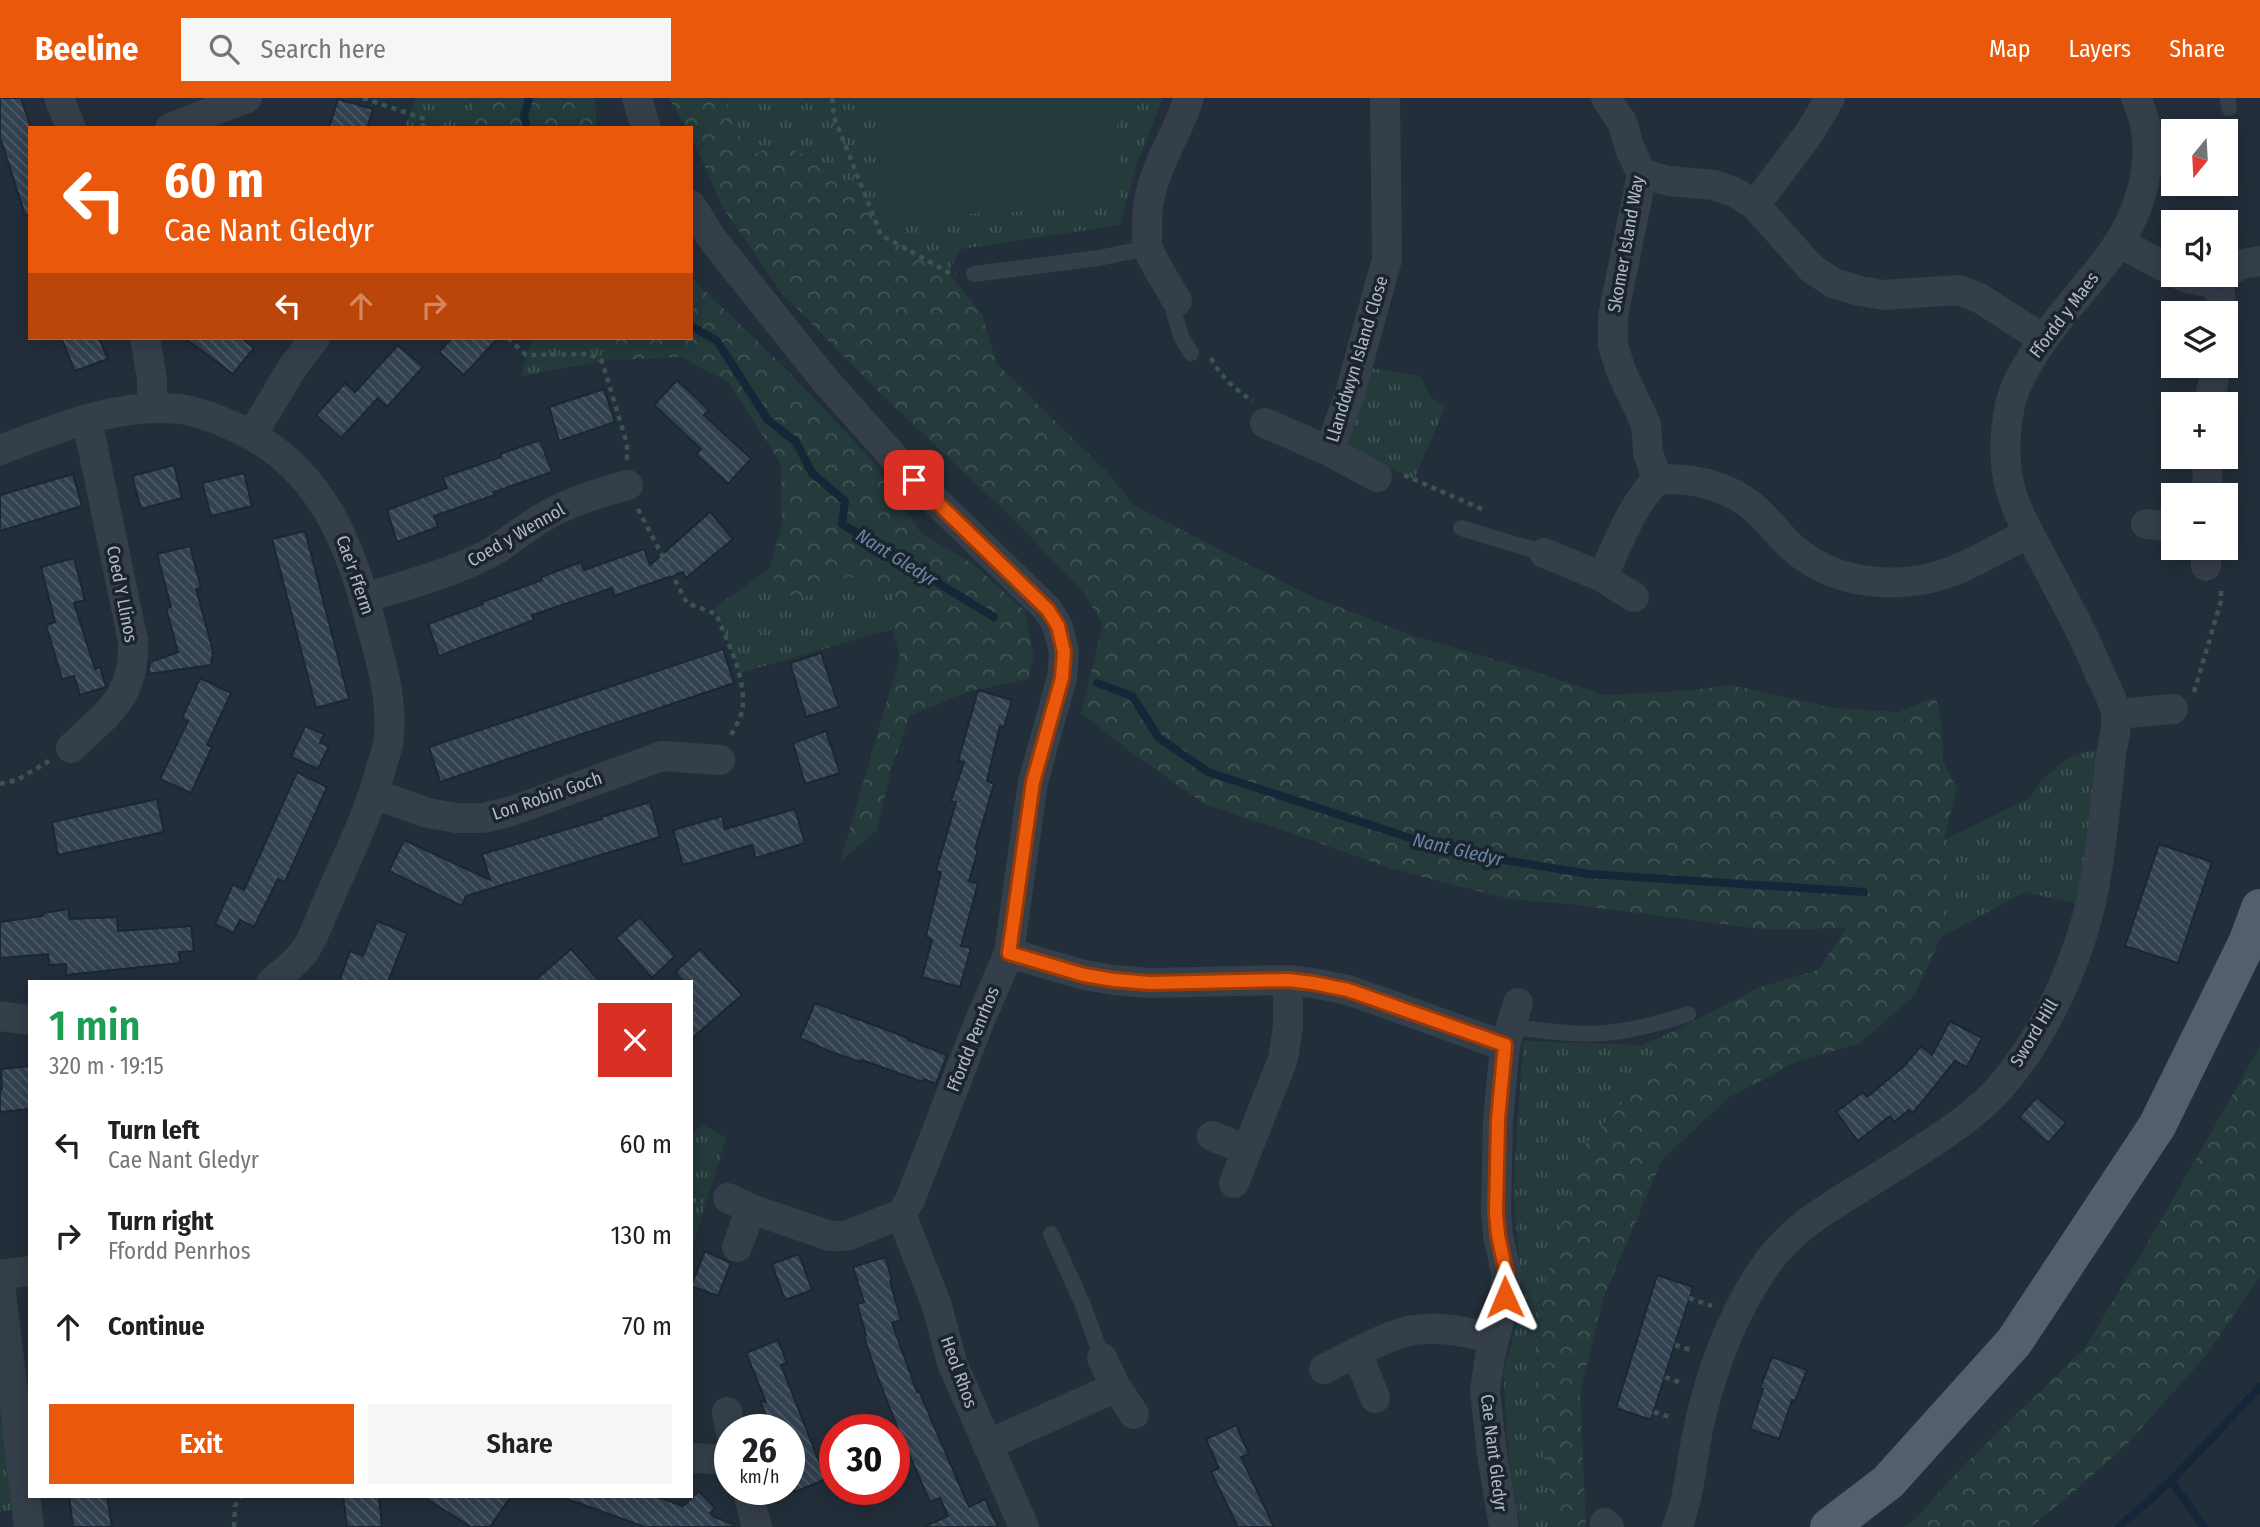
<!DOCTYPE html>
<html lang="en">
<head>
<meta charset="utf-8">
<style>
  body { margin:0; font-family:"Fira Sans Condensed",sans-serif; background:#f6f6f6; color:#202124; height:100vh; display:flex; flex-direction:column; font-size:26px; white-space:nowrap }
  * { box-sizing:border-box; margin:0 }
  p { font-size:23px; color:#757577 }
  .icon { flex:none; width:38px; height:38px; fill:none; stroke:currentColor; stroke-width:2; stroke-linecap:round; stroke-linejoin:round }
  .map { position:relative; flex:1; overflow:hidden }
  .side { position:absolute; left:28px; top:882px; width:665px; height:518px; display:flex; flex-direction:column; background:#fff; border-radius:0px; box-shadow:0 4px 18px #0003 }
  .side>* { flex:none }
  .top-card { position:absolute; left:28px; top:28px; width:665px; height:214px; border-radius:0px; box-shadow:0 4px 18px #0003; background:#ea580c; color:#fff; overflow:hidden }
  .needle { width:46px; rotate:198deg }
  .buttons { position:absolute; left:2161px; top:21px; display:grid; gap:14px }
  .buttons a { display:grid; place-items:center; width:77px; height:77px; border-radius:0px; background:#fff; box-shadow:0 4px 18px #0003; font-size:35px }
  .speed { position:absolute; left:714px; top:1316px; display:flex; gap:14px; font-size:35px; font-weight:700; text-align:center }
  .speed>* { display:grid; place-content:center; width:91px; height:91px; border-radius:50%; background:#fff; box-shadow:0 4px 18px #0003; line-height:1 }
  .speed small { font-size:18px; font-weight:400 }
  .speed .limit { border:10px solid #d22; background:#fff; color:#111 }
  .pin { position:absolute; display:grid; place-items:center; width:60px; height:60px; color:#fff; margin:-30px; border-radius:14px; box-shadow:0 4px 10px #0006 }
  .me { position:absolute; width:77px; margin:-38px; rotate:359deg; stroke-linejoin:round; filter:drop-shadow(0 0 5px #0008) }
  .turn { display:flex; align-items:center; gap:24px; height:147px; padding:0 21px; font-size:32px }
  .turn .icon { width:91px; height:91px; stroke-width:2.5 }
  .turn b { display:block; font-size:49px; line-height:60px }
  .lanes { display:flex; align-items:center; height:66px; padding:0 21px; background:#0003; justify-content:center; gap:35px; direction:ltr }
  .lanes .off { opacity:.35 }
  .round { display:grid; place-items:center; flex:none; width:74px; height:74px; border-radius:0px; background:#f6f6f6 }
  .summary { display:flex; align-items:center; justify-content:space-between; height:119px; padding:0 21px }
  h1 { font-size:42px; font-weight:600; line-height:52px; color:#1e9e55 }
  .action { display:flex; gap:14px; margin-top:auto; padding:14px 21px }
  .action a { flex:1; height:80px; border-radius:0px; background:#ea580c; color:#fff; font-size:28px; font-weight:600; line-height:80px; text-align:center }
  .action a+a { background:#f6f6f6; color:#202124 }
  ul { padding:0; list-style:none }
  li { display:flex; align-items:center; gap:21px; height:91px; padding:0 21px }
  li div { flex:1 }
  li b { display:block; font-size:26px }
  li em { font-style:normal }
  header { display:flex; align-items:center; gap:42px; box-sizing:border-box; height:98px; padding:0 35px; background:#ea580c; color:#fff }
  header strong { font-size:33px }
  nav { display:flex; gap:38px; margin-inline-start:auto; font-size:24px }
  .search { width:490px; height:63px; background:#f6f6f6; display:flex; align-items:center; gap:18px; box-sizing:border-box; padding:0 24px; border-radius:0px; color:#757577; font-size:26px }
  .map>svg:first-child { display:block }
  .grass { fill:url(#grass-tufts) }
  .forest { fill:url(#forest-crowns) }
  .pitch { fill:#243a3b }
  .lines { fill:none; stroke-linecap:round; stroke-linejoin:round }
  .stream { stroke:#152638; stroke-width:8 }
  .building { fill:url(#building-back-hatch); stroke:#1d2631; stroke-width:2 }
  .path { stroke:#3c5354; stroke-width:4.5; stroke-dasharray:5 5; stroke-linecap:butt }
  .service { stroke:#353f4a; stroke-width:16 }
  .minor { stroke:#353f4a; stroke-width:30 }
  .primary { stroke:#535f6b; stroke-width:38 }
  .route-casing { stroke:#983908; stroke-width:18 }
  .route { stroke:#ea580c; stroke-width:12 }
  .labels { text-anchor:middle; stroke-width:7; stroke-linejoin:round; paint-order:stroke }
  .street-label { font-size:18px; fill:#b0bac7; stroke:#1b242f }
  .water-label { font-size:19px; font-style:italic; fill:#6987a6; stroke:#1b242f }
</style>
</head>
<body>
<header>
<strong>Beeline</strong>
<div class="search"><svg class="icon" aria-label="search" viewBox="0 0 24 24"><circle cx="10" cy="10" r="6"/><path d="M15 15l6 6"/></svg>Search here</div>
<nav><a>Map</a><a>Layers</a><a>Share</a></nav>
</header>
<div class="map">
<svg width="2260" height="1429" viewBox="0 0 2260 1429">
  <defs>
    <pattern id="grass-tufts" width="24" height="20" patternUnits="userSpaceOnUse" patternTransform="scale(1.75)"><rect width="24" height="20" fill="#243a3b"/><path d="M3 7l-1-3M5 7V3M7 7l1-3M15 17l-1-3M17 17v-4M19 17l1-3" fill="none" stroke="#415456"/></pattern>
    <pattern id="forest-crowns" width="20" height="18" patternUnits="userSpaceOnUse" patternTransform="scale(1.75)"><rect width="20" height="18" fill="#243a3b"/><path d="M2 6a3 3 0 1 1 6 0M12 15a3 3 0 1 1 6 0" fill="none" stroke="#415456"/></pattern>
    <pattern id="building-back-hatch" width="6" height="6" patternUnits="userSpaceOnUse" patternTransform="scale(1.75)"><rect width="6" height="6" fill="#334251"/><path d="M-1 5l2 2M0 0l6 6M5-1l2 2" fill="none" stroke="#4e5b69"/></pattern>
  </defs>
  <rect width="100%" height="100%" fill="#222e3a"/>
  <!-- grass -->
  <g class="grass">
    <polygon points="416,0 478,0 468,30 404,30"/>
    <polygon points="723,0 1163,0 1137,66 1120,127 961,151 948,174 881,137 870,112 831,72 781,45 749,58"/>
    <polygon points="534,240 602,240 619,262 602,263 522,278 526,257"/>
    <polygon points="1358,268 1420,278 1432,301 1446,307 1414,381 1386,369 1329,353"/>
    <polygon points="769,471 783,498 813,497 848,478 893,493 892,531 740,575 714,510"/>
    <polygon points="2096,651 2082,807 2025,794 1941,839 1944,742 2029,700 2042,682 2068,660"/>
    <polygon points="1670,935 1676,947 1582,1050 1542,1198 1538,1315 1556,1429 1521,1429 1510,1378 1503,1276 1523,1203 1513,1094 1523,943 1641,947"/>
    <polygon points="704,1027 726,1040 691,1155 691,1035"/>
    <polygon points="15,1315 27,1410 0,1414 0,1324"/>
  </g>
  <!-- forest -->
  <g class="forest">
    <polygon points="478,0 595,0 597,30 468,30"/>
    <polygon points="669,0 723,0 749,58 781,45 831,72 871,112 882,137 948,174 982,216 997,266 1107,374 1135,408 1313,499 1414,538 1514,567 1605,597 1684,593 1730,587 1835,610 1898,614 1936,599 1942,626 1943,663 1957,690 1944,742 1941,839 1915,897 1860,945 1794,965 1728,1000 1662,1062 1604,1198 1580,1294 1586,1429 1556,1429 1538,1315 1542,1198 1582,1050 1676,948 1670,935 1760,889 1818,872 1846,830 1768,832 1568,806 1509,801 1392,771 1291,735 1206,707 1132,655 1081,615 1103,527 1083,494 1013,421 881,296 780,193 723,110 691,38 691,30 686,30"/>
    <polygon points="691,179 782,267 872,362 921,435 973,466 1025,513 1034,559 1028,581 967,594 910,618 892,670 876,733 840,764 900,558 892,531 893,493 848,478 813,497 783,498 769,471 782,429 781,366 728,284 681,259 619,262 602,240 691,240"/>
    <polygon points="2260,946 2260,1179 2204,1260 2126,1347 2075,1393 2031,1429 1904,1429 1914,1422 1966,1365 2084,1251 2146,1148 2253,961"/>
  </g>
  <!-- pitch -->
  <polygon class="pitch" points="876,0 1116,0 1121,109 882,120"/>
  <g class="lines">
    <!-- stream -->
    <g class="stream">
      <polyline points="527,30 524,19 529,0"/>
      <polyline points="691,228 717,243 768,322 796,344 812,375 845,403 842,426 994,519"/>
      <polyline points="1097,585 1132,598 1159,640 1208,674 1450,753 1589,776 1864,794"/>
      <polyline points="2171,1383 2204,1429"/>
      <polyline points="2119,1429 2171,1383 2260,1289"/>
    </g>
  </g>
  <!-- building -->
  <g class="building">
    <polygon points="0,0 21,0 30,27 30,117 25,117 0,39"/>
    <polygon points="338,1 373,11 367,30 329,30"/>
    <polygon points="61,240 99,240 108,261 75,273"/>
    <polygon points="185,240 241,240 254,250 233,276"/>
    <polygon points="452,240 498,240 464,277 439,254"/>
    <polygon points="398,247 423,269 387,309 378,300 341,340 316,317 345,285 355,294"/>
    <polygon points="677,282 709,312 704,317 751,361 728,386 696,356 701,351 654,307"/>
    <polygon points="604,291 615,324 559,343 549,309"/>
    <polygon points="540,342 552,374 494,394 495,397 434,418 438,429 397,444 387,412 447,390 443,379 501,359 500,356"/>
    <polygon points="174,367 182,400 141,411 132,378"/>
    <polygon points="244,375 252,408 211,418 202,385"/>
    <polygon points="73,376 82,408 0,433 0,397"/>
    <polygon points="710,414 733,441 686,480 683,474 614,498 612,490 532,517 534,522 439,558 428,526 483,506 482,504 542,482 541,479 581,464 584,472 644,451 650,467"/>
    <polygon points="305,433 349,601 316,610 272,441"/>
    <polygon points="190,448 201,490 196,491 213,553 211,567 148,576 150,564 178,554 166,510 171,509 157,456"/>
    <polygon points="74,460 85,502 74,505 95,571 100,569 106,589 80,597 74,578 62,581 46,527 55,524 41,469"/>
    <polygon points="723,551 734,585 440,684 429,649"/>
    <polygon points="821,555 839,609 806,619 790,565"/>
    <polygon points="200,580 231,595 207,647 212,649 191,695 160,681 188,623 182,620"/>
    <polygon points="978,592 1012,602 1004,629 1000,628 987,683 994,686 975,751 978,752 969,783 978,786 961,848 971,850 960,889 922,879 932,842 926,838 941,774 936,773 956,704 951,703 964,664 958,663"/>
    <polygon points="305,628 324,636 320,645 329,648 318,671 291,659"/>
    <polygon points="826,633 840,675 805,686 793,645"/>
    <polygon points="297,674 327,689 285,784 278,781 254,829 240,822 233,835 215,826 233,786 244,792"/>
    <polygon points="157,701 164,734 58,757 52,724"/>
    <polygon points="650,704 660,739 466,798 462,808 389,773 404,742 490,782 482,756 602,721 601,719"/>
    <polygon points="795,711 805,745 756,760 752,747 683,767 673,732 722,718 725,731"/>
    <polygon points="2159,746 2212,764 2178,865 2125,848"/>
    <polygon points="68,811 70,821 117,819 118,833 191,828 194,853 179,854 180,865 66,877 66,866 49,867 48,856 0,860 0,824 43,818 43,815"/>
    <polygon points="640,819 675,858 652,880 616,840"/>
    <polygon points="377,823 407,835 388,884 339,884 350,853 363,858"/>
    <polygon points="571,851 600,884 533,884"/>
    <polygon points="700,851 742,897 691,941 691,884 684,884 675,874"/>
    <polygon points="815,905 908,940 908,942 947,957 936,986 924,981 923,984 862,962 861,964 831,954 800,940"/>
    <polygon points="1950,923 1982,940 1967,969 1955,963 1913,1015 1909,1012 1894,1024 1890,1018 1858,1043 1836,1014 1863,994 1867,999 1904,968 1921,948 1932,957"/>
    <polygon points="30,968 30,1011 0,1014 0,991 2,991 1,971"/>
    <polygon points="2037,999 2066,1025 2048,1045 2019,1019"/>
    <polygon points="705,1153 731,1165 718,1198 691,1188"/>
    <polygon points="799,1156 812,1192 785,1202 772,1166"/>
    <polygon points="885,1159 892,1182 890,1183 901,1222 892,1225 917,1294 919,1293 969,1409 985,1401 998,1429 923,1429 948,1418 940,1400 930,1404 900,1336 875,1272 864,1238 866,1237 857,1206 864,1204 853,1169"/>
    <polygon points="1657,1177 1693,1189 1651,1322 1616,1310"/>
    <polygon points="778,1242 787,1265 781,1267 826,1381 795,1394 789,1381 789,1332 771,1332 760,1302 766,1304 746,1255"/>
    <polygon points="1772,1259 1807,1272 1795,1303 1792,1302 1779,1341 1750,1331 1763,1291 1760,1290"/>
    <polygon points="1236,1327 1249,1356 1241,1359 1274,1429 1238,1429 1211,1374 1219,1370 1206,1341"/>
    <polygon points="699,1393 715,1410 710,1415 714,1419 734,1426 733,1429 645,1429 567,1401 568,1398 655,1398 683,1408"/>
    <polygon points="69,1398 107,1398 112,1429 73,1429"/>
    <polygon points="343,1398 379,1398 382,1429 347,1429"/>
    <polygon points="422,1398 511,1398 490,1429 471,1429"/>
  </g>
  <g class="lines">
    <!-- path -->
    <g class="path">
      <polyline points="363,0 425,21 422,30"/>
      <polyline points="832,0 834,19 881,137 948,174 956,175"/>
      <polyline points="508,240 526,257 590,256 602,263 627,346 627,362"/>
      <path d="M1211,260C1222,280 1234,291 1253,303"/>
      <polyline points="1404,377 1486,413"/>
      <path d="M638,411L687,505L716,516C727,543 748,583 742,613C740,622 734,631 730,639"/>
      <polyline points="2194,594 2221,503 2221,491"/>
      <polyline points="0,686 17,682 49,663"/>
      <polyline points="691,1102 703,1103"/>
      <polyline points="1689,1200 1712,1208"/>
      <polyline points="1675,1247 1694,1253"/>
      <polyline points="1665,1279 1684,1286"/>
      <polyline points="1654,1314 1673,1320"/>
      <polyline points="234,1429 235,1408 241,1398"/>
    </g>
    <!-- service -->
    <g class="service">
      <polyline points="2228,0 2229,10"/>
      <polyline points="974,176 1099,160 1148,150"/>
      <polyline points="1177,203 1174,215 1181,238 1191,255"/>
      <polyline points="1461,430 1544,455"/>
      <path d="M1510,929C1543,932 1580,939 1614,934C1639,931 1664,924 1688,916"/>
      <polyline points="1051,1136 1083,1207 1102,1260"/>
    </g>
    <!-- minor -->
    <g class="minor">
      <polyline points="59,0 71,30"/>
      <polyline points="637,0 646,30"/>
      <path d="M1606,0L1622,24L1630,51L1642,76L1613,218V247L1621,273L1646,326L1648,354L1657,382C1689,379 1727,387 1753,409C1768,421 1779,438 1794,451C1829,481 1876,489 1921,482C1958,476 1995,452 2029,435"/>
      <polyline points="170,30 247,0"/>
      <polyline points="1642,76 1669,83 1714,87 1734,94 1755,107 1811,170 1833,185 1860,193 1884,197 1959,192 1981,201 2043,241"/>
      <polyline points="691,107 710,138 824,281 914,382 1048,512 1058,529 1064,554 1062,580 1033,684 1009,855 980,922 910,1102 901,1116 846,1138 830,1138 751,1111 728,1100"/>
      <polyline points="1755,107 1810,34 1830,0"/>
      <polyline points="2121,145 2174,174"/>
      <polyline points="2226,174 2242,166 2260,163"/>
      <polyline points="2180,177 2187,180 2219,186"/>
      <path d="M1177,203C1169,188 1153,165 1148,150C1146,144 1148,135 1147,128C1146,77 1174,46 1189,0"/>
      <polyline points="2222,215 2219,186 2224,177"/>
      <polyline points="145,240 152,281 152,309"/>
      <polyline points="2209,306 2216,268"/>
      <polyline points="1265,325 1329,353 1377,379"/>
      <polyline points="252,337 292,270 315,240"/>
      <path d="M0,352C57,331 117,304 179,311C201,314 219,322 239,331C321,369 351,447 372,530C382,566 392,601 389,639C388,650 384,660 381,670C369,716 347,759 328,803C321,818 313,843 303,855C295,866 282,875 272,884"/>
      <polyline points="1329,353 1349,299 1387,161 1385,0"/>
      <polyline points="2207,397 2208,359"/>
      <polyline points="2146,426 2174,428"/>
      <path d="M1544,455L1602,479C1618,447 1631,407 1657,382"/>
      <polyline points="2206,468 2206,450"/>
      <polyline points="1602,479 1634,499"/>
      <path d="M365,500C406,487 449,476 488,456C507,446 523,431 542,420C569,404 598,395 628,387"/>
      <polyline points="2116,616 2173,611"/>
      <path d="M71,650C108,614 135,600 133,543L87,322"/>
      <polyline points="374,696 428,715 456,720 483,720 512,713 662,658 720,662"/>
      <polyline points="1009,855 1084,877 1114,882 1150,885 1288,882 1313,885 1348,892 1505,948"/>
      <polyline points="0,918 30,922"/>
      <polyline points="1212,1038 1247,1052"/>
      <polyline points="1234,1085 1283,961 1288,929 1288,882"/>
      <polyline points="901,1116 937,1208 952,1265 1024,1429"/>
      <polyline points="737,1149 751,1111"/>
      <polyline points="0,1177 30,1173"/>
      <polyline points="0,1186 29,1429"/>
      <polyline points="1357,1254 1375,1300"/>
      <path d="M1324,1271C1348,1259 1383,1239 1408,1233C1437,1227 1466,1234 1494,1240"/>
      <polyline points="1116,1289 1134,1316"/>
      <polyline points="727,1314 730,1332"/>
      <polyline points="987,1347 1116,1289 1102,1260"/>
      <polyline points="692,1360 730,1362"/>
      <polyline points="747,1391 757,1429"/>
      <polyline points="1605,1425 1609,1429"/>
      <polyline points="1504,1429 1492,1356 1485,1292 1490,1259 1505,1199 1506,1174 1498,1137 1496,1114 1498,1022 1505,948 1518,905"/>
      <path d="M1677,1429C1690,1398 1691,1365 1698,1332C1711,1272 1732,1214 1768,1164C1799,1122 1843,1102 1886,1074C1922,1051 1964,1027 1994,996C2047,940 2086,848 2097,772C2103,734 2107,695 2111,657C2113,644 2118,627 2116,615C2114,602 2102,582 2097,569C2080,528 2057,489 2037,450C2027,431 2015,410 2010,389C2003,363 2005,333 2010,307C2014,288 2025,271 2035,254C2074,191 2135,152 2146,73C2150,47 2147,23 2136,0"/>
    </g>
    <!-- primary -->
    <polyline class="primary" points="1829,1429 1888,1384 2014,1244 2157,1028 2247,845 2260,810"/>
  </g>
  <g class="lines">
    <defs>
      <polyline id="route" points="914,382 1048,512 1058,528 1064,554 1062,580 1033,684 1009,855 1084,877 1114,882 1150,885 1288,882 1313,885 1348,892 1505,947 1498,1022 1496,1114 1498,1137 1506,1174 1505,1199"/>
    </defs>
    <!-- route casing -->
    <use href="#route" class="route-casing"/>
    <!-- route -->
    <use href="#route" class="route"/>
  </g>
  <g class="labels">
    <!-- street labels -->
    <g class="street-label">
      <text transform="translate(1626 146) rotate(-80)" y="6">Skomer Island Way</text>
      <text transform="translate(2064 217) rotate(-53)" y="6">Ffordd y Maes</text>
      <text transform="translate(1357 261) rotate(-73)" y="6">Llanddwyn Island Close</text>
      <text transform="translate(516 437) rotate(-30)" y="6">Coed y Wennol</text>
      <text transform="translate(355 477) rotate(71)" y="6">Cae'r Fferm</text>
      <text transform="translate(122 496) rotate(79)" y="6">Coed Y Llinos</text>
      <text transform="translate(547 698) rotate(-19)" y="6">Lon Robin Goch</text>
      <text transform="translate(2034 935) rotate(-59)" y="6">Sword Hill</text>
      <text transform="translate(973 941) rotate(-68)" y="6">Ffordd Penrhos</text>
      <text transform="translate(959 1274) rotate(70)" y="6">Heol Rhos</text>
      <text transform="translate(1494 1355) rotate(83)" y="6">Cae Nant Gledyr</text>
    </g>
    <!-- water labels -->
    <g class="water-label">
      <text transform="translate(897 459) rotate(32)" y="7">Nant Gledyr</text>
      <text transform="translate(1458 751) rotate(13)" y="7">Nant Gledyr</text>
    </g>
  </g>
</svg>
<div class="buttons">
<a><svg class="needle" viewBox="-14 -14 28 28"><path d="M0-13l5 13h-10z" fill="#e53935"/><path d="M0 13l5-13h-10z" fill="#757577"/></svg></a>
<a><svg class="icon" aria-label="sound" viewBox="0 0 24 24"><path d="M4 9h4l5-4v14l-5-4H4zM17 9q2 3 0 6"/></svg></a>
<a><svg class="icon" aria-label="layers" viewBox="0 0 24 24"><path d="M12 4l9 5-9 5-9-5zM3 14l9 5 9-5"/></svg></a>
<a>+</a>
<a>−</a>
</div>
<div class="speed"><div>26<small>km/h</small></div><div class="limit">30</div></div>
<div class="pin" style="left:914px;top:382px;background:#d93025"><svg class="icon" aria-label="arrive" viewBox="0 0 24 24"><path d="M6 21V4h12l-3 4 3 4H6"/></svg></div>
<svg class="me" style="left:1505px;top:1199px" viewBox="-20 -20 40 40"><path d="M0-17L14 15 0 8-14 15z" fill="#ea580c" stroke="#fff" stroke-width="4"/></svg>
<div class="top-card">
<div class="turn"><svg class="icon" aria-label="left" viewBox="0 0 24 24"><path d="M17 20v-9H6M10 6l-5 5 5 5"/></svg><div><b>60 m</b>Cae Nant Gledyr</div></div>
<div class="lanes"><svg class="icon" aria-label="left" viewBox="0 0 24 24"><path d="M17 20v-9H6M10 6l-5 5 5 5"/></svg><svg class="icon off" aria-label="ahead" viewBox="0 0 24 24"><path d="M12 20V5M6 11l6-6 6 6"/></svg><svg class="icon off" aria-label="right" viewBox="0 0 24 24"><path d="M7 20v-9h11M14 6l5 5-5 5"/></svg></div>
</div>
<section class="side">
<div class="summary"><div><h1>1 min</h1><p>320 m · 19:15</p></div><a class="round" style="background:#d93025;color:#fff"><svg class="icon" aria-label="close" viewBox="0 0 24 24"><path d="M6 6l12 12M18 6L6 18"/></svg></a></div>
<ul>
<li><svg class="icon" aria-label="left" viewBox="0 0 24 24"><path d="M17 20v-9H6M10 6l-5 5 5 5"/></svg><div><b>Turn left</b><p>Cae Nant Gledyr</p></div><em>60 m</em></li>
<li><svg class="icon" aria-label="right" viewBox="0 0 24 24"><path d="M7 20v-9h11M14 6l5 5-5 5"/></svg><div><b>Turn right</b><p>Ffordd Penrhos</p></div><em>130 m</em></li>
<li><svg class="icon" aria-label="ahead" viewBox="0 0 24 24"><path d="M12 20V5M6 11l6-6 6 6"/></svg><div><b>Continue</b></div><em>70 m</em></li>
</ul>
<div class="action"><a>Exit</a><a>Share</a></div>
</section>
</div>
</body>
</html>
